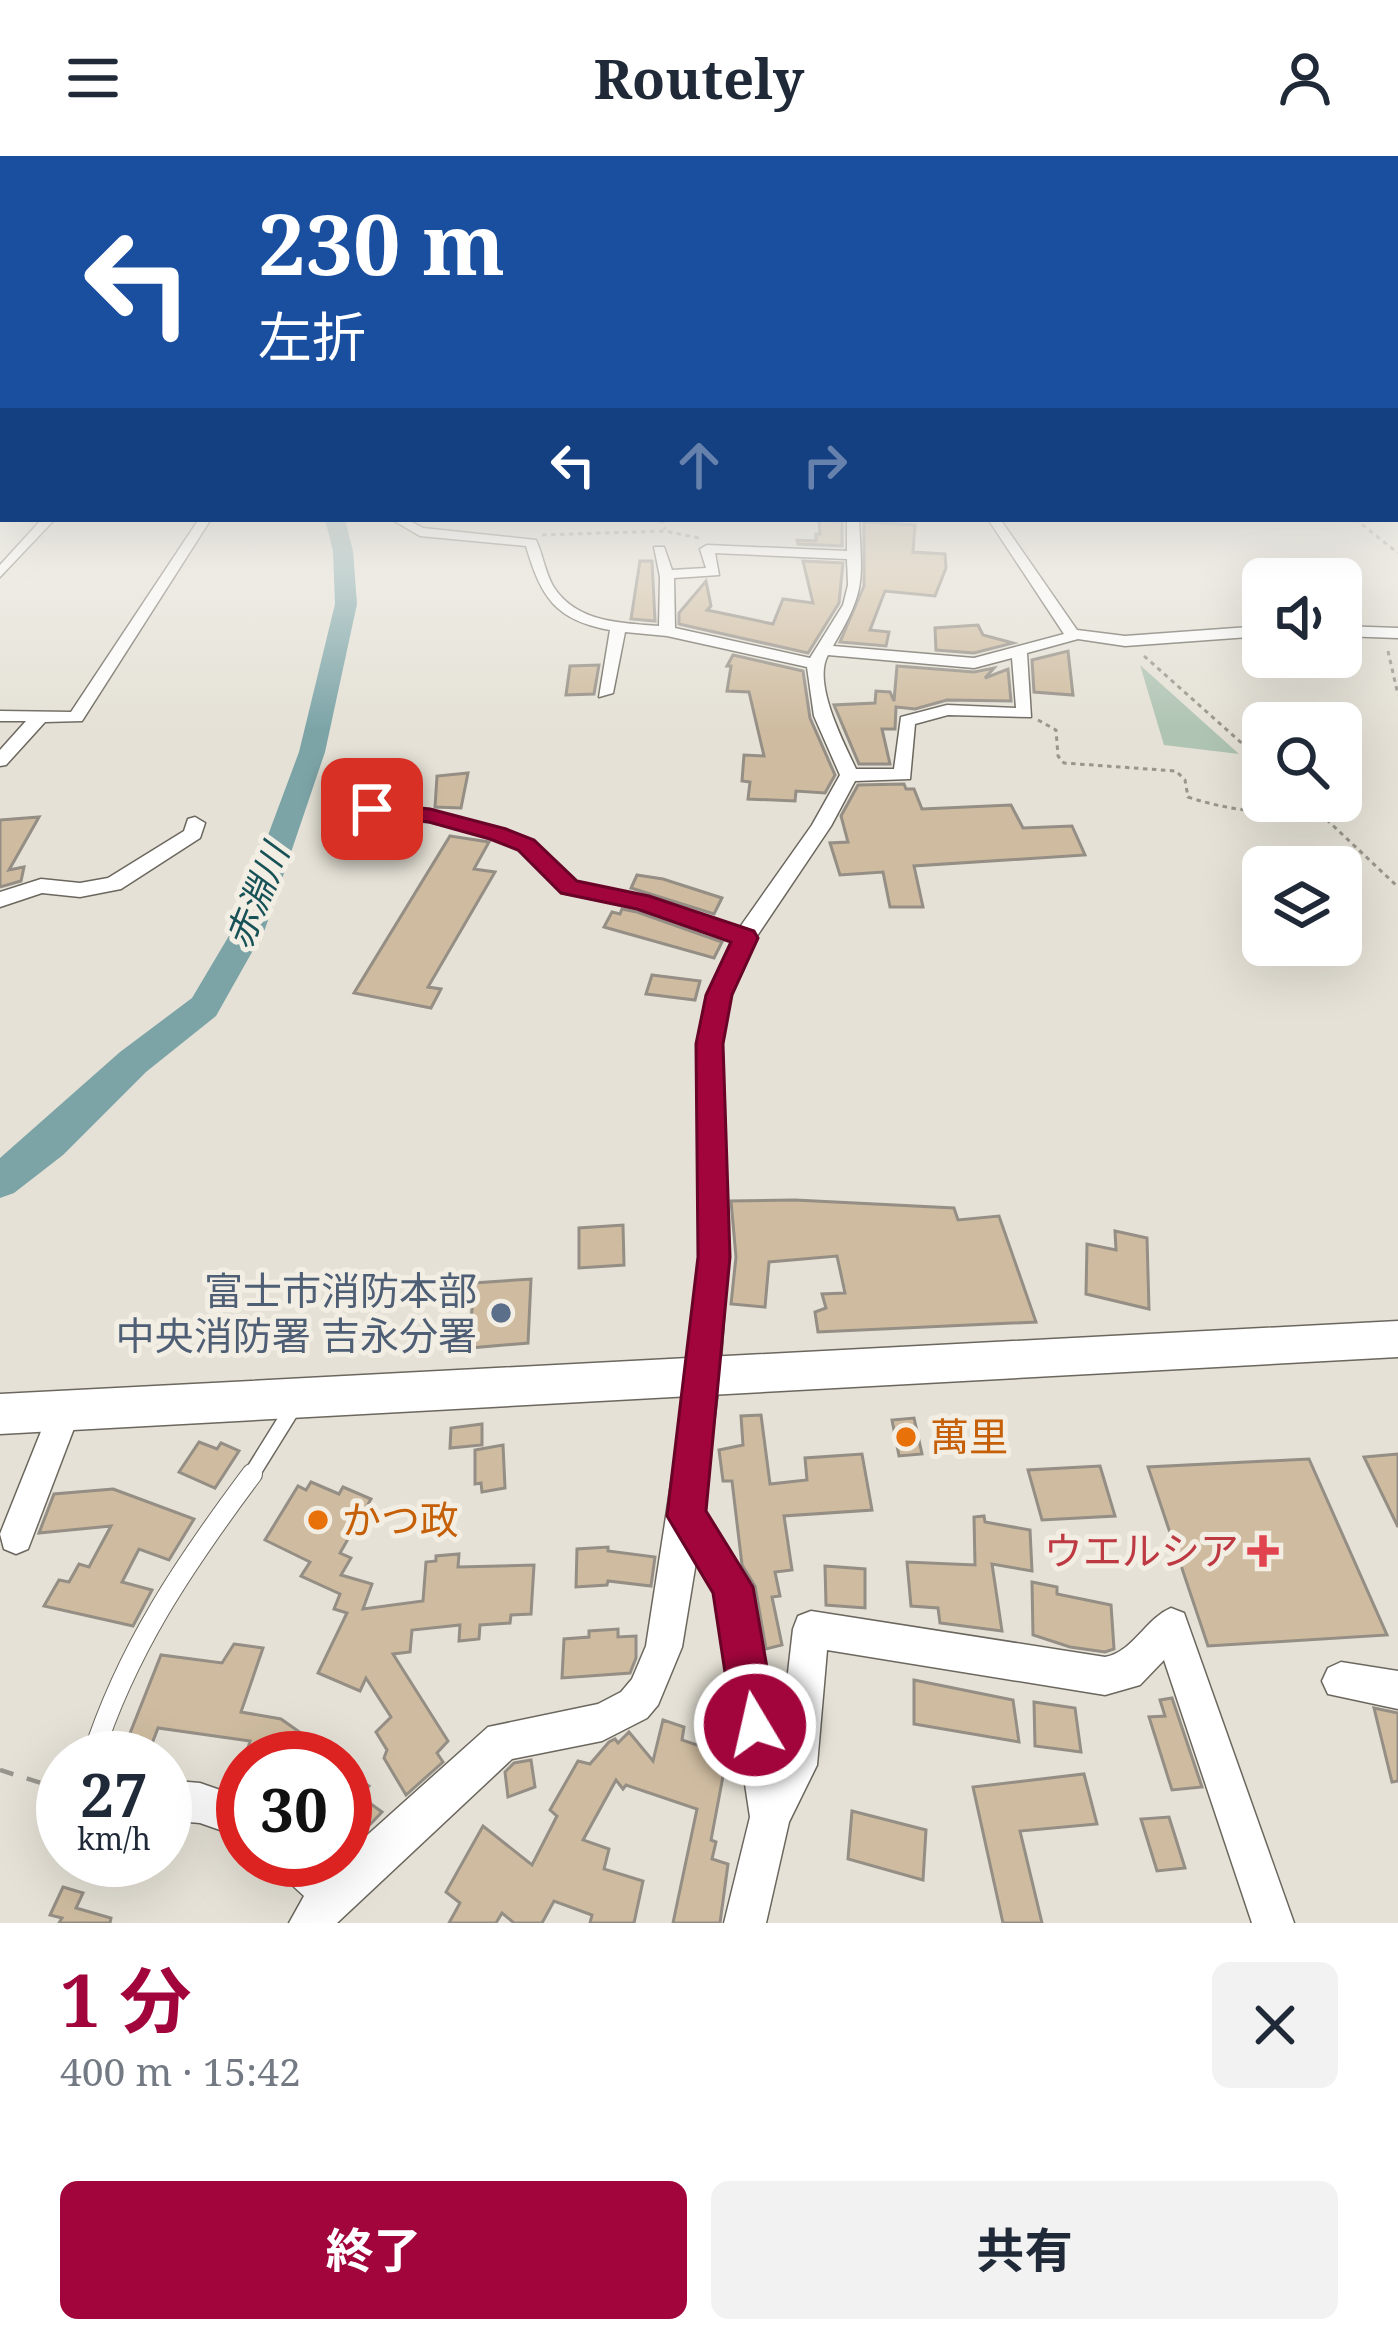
<!DOCTYPE html>
<html lang="ja">
<head>
<meta charset="utf-8">
<style>
  body { margin:0; font-family:"Noto Serif","Noto Sans JP",serif; background:#f2f2f3; color:#1f2937; height:100vh; display:flex; flex-direction:column; font-size:45px; white-space:nowrap }
  * { box-sizing:border-box; margin:0 }
  p { font-size:39px; color:#747a83 }
  .icon { flex:none; width:66px; height:66px; fill:none; stroke:currentColor; stroke-width:2; stroke-linecap:round; stroke-linejoin:round }
  .map { position:relative; height:1767px; overflow:hidden }
  .drawer { display:flex; flex-direction:column; background:#fff; flex:1 }
  .drawer>* { flex:none }
  .guide { position:absolute; left:0px; top:0px; width:1398px; height:366px; box-shadow:0 12px 48px #0002; background:#1a4fa0; color:#fff; overflow:hidden }
  .tools { position:absolute; left:1242px; top:402px; display:grid; gap:24px }
  .tools a { display:grid; place-items:center; width:120px; height:120px; border-radius:18px; background:#fff; box-shadow:0 12px 48px #0002; font-size:60px }
  .speed { position:absolute; left:36px; top:1575px; display:flex; gap:24px; font-size:60px; font-weight:700; text-align:center }
  .speed>* { display:grid; place-content:center; width:156px; height:156px; border-radius:50%; background:#fff; box-shadow:0 12px 48px #0002; line-height:1 }
  .speed small { font-size:30px; font-weight:400 }
  .speed .limit { border:18px solid #d22; background:#fff; color:#111 }
  .pin { position:absolute; display:grid; place-items:center; width:102px; height:102px; color:#fff; margin:-51px; border-radius:24px; box-shadow:0 6px 18px #0006 }
  .me { position:absolute; width:132px; margin:-66px; rotate:351deg; stroke-linejoin:round; filter:drop-shadow(0 0 9px #0008) }
  .turn { display:flex; align-items:center; gap:42px; height:252px; padding:0 60px; font-size:54px }
  .turn .icon { width:156px; height:156px; stroke-width:2.5 }
  .turn b { display:block; font-size:84px; line-height:102px }
  .lanes { display:flex; align-items:center; height:114px; padding:0 60px; background:#0003; justify-content:center; gap:60px; direction:ltr }
  .lanes .off { opacity:.35 }
  .round { display:grid; place-items:center; flex:none; width:126px; height:126px; border-radius:18px; background:#f2f2f3 }
  .summary { display:flex; align-items:center; justify-content:space-between; height:204px; padding:0 60px }
  h1 { font-size:72px; font-weight:700; line-height:90px; color:#a2053c }
  .cta { display:flex; gap:24px; margin-top:auto; padding:24px 60px }
  .cta a { flex:1; height:138px; border-radius:18px; background:#a2053c; color:#fff; font-size:48px; font-weight:700; line-height:138px; text-align:center }
  .cta a+a { background:#f2f2f3; color:#1f2937 }
  header { display:flex; justify-content:space-between; align-items:center; height:156px; padding:0 60px; background:#fff; font-size:54px; font-weight:700 }
  .map>svg:first-child { display:block }
  .green { fill:#afc4b3 }
  .lines { fill:none; stroke-linecap:round; stroke-linejoin:round }
  .river { fill:#7ca4a7; fill-rule:evenodd }
  .building { fill:#cfbca0; stroke:#948e85; stroke-width:3 }
  .service-far1-casing { stroke:#6b675e; stroke-width:18 }
  .service-casing { stroke:#6b675e; stroke-width:22 }
  .minor-casing { stroke:#6b675e; stroke-width:3 }
  .tertiary-casing { stroke:#6b675e; stroke-width:3 }
  .path-far1 { stroke:#98958d; stroke-width:3; stroke-dasharray:4.5 4.5; stroke-linecap:butt }
  .path { stroke:#98958d; stroke-width:4.5; stroke-dasharray:14 14; stroke-linecap:butt }
  .service-far1 { stroke:#fff; stroke-width:15 }
  .service { stroke:#fff; stroke-width:20 }
  .minor { fill:#fff; fill-rule:evenodd }
  .tertiary { fill:#fff; fill-rule:evenodd }
  .route { fill:#a2053c; stroke:#690327; stroke-width:3 }
  .service-dot { fill:#5c6f8a; stroke:#f3eee4; stroke-width:4.5 }
  .food-dot { fill:#e8710a; stroke:#f3eee4; stroke-width:4.5 }
  .health-dot { fill:#e0444e; stroke:#f3eee4; stroke-width:4.5 }
  .labels { text-anchor:middle; stroke-width:10; stroke-linejoin:round; paint-order:stroke }
  .water-label { font-size:36px; font-style:italic; fill:#175257; stroke:#f3eee4 }
  .near-service-label { font-size:39px; fill:#4e5e75; stroke:#f3eee4; text-anchor:end }
  .near-food-label { font-size:39px; fill:#c56008; stroke:#f3eee4; text-anchor:start }
  .near-health-label { font-size:39px; fill:#be3a42; stroke:#f3eee4; text-anchor:end }
</style>
</head>
<body>
<header><svg class="icon" aria-label="menu" viewBox="0 0 24 24"><path d="M4 6h16M4 12h16M4 18h16"/></svg>Routely<svg class="icon" aria-label="person" viewBox="0 0 24 24"><circle cx="12" cy="8" r="4"/><path d="M4 21q1-7 8-7t8 7"/></svg></header>
<div class="map">
<svg width="1398" height="1767" viewBox="0 0 1398 1767">
  <rect width="100%" height="100%" fill="#e5e1d6"/>
  <!-- green -->
  <polygon class="green" points="1140,509 1239,598 1164,589"/>
  <g class="lines">
    <!-- river -->
    <polygon class="river" points="325,363 345,363 353,395 357,448 325,596 265,773 216,860 146,916 63,999 14,1037 0,1042 0,1002 120,896 192,842 233,773 299,596 335,448 333,395"/>
  </g>
  <!-- building -->
  <g class="building">
    <polygon points="819,364 842,365 842,390 798,388 797,384 816,385 816,378 820,378"/>
    <polygon points="864,366 915,369 913,396 945,398 946,412 935,440 885,435 870,474 889,476 886,490 840,486 864,430"/>
    <polygon points="640,405 652,405 655,465 631,463"/>
    <polygon points="803,405 843,407 839,447 808,497 679,468 679,457 706,425 711,450 707,454 773,468 783,443 813,447"/>
    <polygon points="978,469 983,479 1013,487 974,497 936,494 935,472"/>
    <polygon points="1068,495 1073,539 1034,536 1032,504"/>
    <polygon points="733,499 803,515 810,562 835,619 825,637 796,635 795,645 748,643 750,626 742,625 744,599 764,600 749,536 727,535 731,510 727,510"/>
    <polygon points="599,509 594,538 566,539 570,510"/>
    <polygon points="897,510 974,516 994,512 985,522 1008,513 1011,545 947,544 915,553 896,551 895,573 882,573 890,608 859,608 834,549 875,547 876,535 890,536 894,545"/>
    <polygon points="468,617 461,652 435,651 437,620"/>
    <polygon points="904,628 906,633 914,633 922,653 1011,649 1023,672 1072,670 1085,699 914,710 923,751 890,751 883,716 840,719 830,687 848,686 841,660 858,629"/>
    <polygon points="39,661 9,714 24,711 21,725 0,731 0,664"/>
    <polygon points="450,680 489,686 474,713 495,716 428,831 441,833 431,852 354,837"/>
    <polygon points="637,719 663,723 722,742 714,758 631,732"/>
    <polygon points="622,753 637,756 722,786 714,802 604,771 612,756 620,758"/>
    <polygon points="652,819 700,825 695,844 646,838"/>
    <polygon points="795,1044 954,1052 958,1064 999,1060 1036,1166 818,1176 815,1156 826,1152 822,1138 845,1137 837,1100 769,1106 765,1151 731,1148 736,1101 731,1045"/>
    <polygon points="623,1069 624,1109 579,1112 579,1072"/>
    <polygon points="1115,1075 1147,1082 1149,1153 1086,1138 1087,1088 1116,1094"/>
    <polygon points="531,1123 528,1187 469,1192 474,1127"/>
    <polygon points="761,1259 770,1328 807,1324 805,1302 862,1298 872,1354 784,1360 792,1414 775,1416 780,1440 772,1441 782,1489 766,1493 755,1430 742,1409 732,1325 723,1325 719,1294 743,1289 741,1260"/>
    <polygon points="914,1262 922,1298 899,1300 892,1264"/>
    <polygon points="482,1268 482,1289 450,1292 451,1272"/>
    <polygon points="199,1286 217,1293 221,1287 239,1295 215,1332 179,1316"/>
    <polygon points="503,1289 505,1332 482,1336 481,1327 475,1328 475,1294"/>
    <polygon points="1398,1298 1398,1371 1364,1301"/>
    <polygon points="1309,1303 1387,1479 1208,1490 1148,1311"/>
    <polygon points="1100,1310 1115,1360 1042,1364 1028,1314"/>
    <polygon points="311,1326 339,1338 343,1331 371,1343 340,1397 351,1402 341,1419 372,1428 363,1453 423,1445 426,1406 436,1405 436,1400 459,1398 458,1411 534,1409 531,1458 511,1459 510,1467 480,1469 479,1483 459,1485 460,1469 412,1474 410,1496 393,1498 448,1585 437,1597 443,1606 406,1639 384,1602 387,1594 376,1576 391,1561 366,1522 360,1535 318,1517 347,1457 334,1453 340,1438 301,1420 310,1406 265,1384 298,1330 306,1334"/>
    <polygon points="113,1333 194,1363 169,1404 139,1393 122,1426 152,1434 133,1470 44,1450 59,1424 69,1426 79,1408 89,1411 111,1370 39,1377 54,1338"/>
    <polygon points="984,1360 985,1366 1030,1374 1032,1415 992,1408 1002,1475 940,1467 938,1452 911,1450 907,1406 975,1409 974,1361"/>
    <polygon points="608,1391 608,1395 655,1401 651,1430 608,1425 607,1429 576,1431 577,1393"/>
    <polygon points="825,1410 865,1413 865,1452 826,1449"/>
    <polygon points="1032,1426 1057,1431 1057,1438 1111,1449 1114,1493 1105,1496 1070,1491 1033,1479"/>
    <polygon points="618,1473 618,1481 636,1480 636,1502 630,1517 562,1522 564,1483 589,1481 589,1475"/>
    <polygon points="234,1488 263,1492 241,1556 281,1563 305,1580 292,1602 246,1599 250,1585 158,1572 148,1598 123,1595 161,1499 222,1507"/>
    <polygon points="914,1524 1013,1544 1019,1586 914,1568"/>
    <polygon points="1172,1542 1202,1631 1172,1634 1149,1561 1165,1560 1160,1544"/>
    <polygon points="1034,1546 1075,1552 1081,1596 1035,1590"/>
    <polygon points="1374,1552 1398,1557 1398,1625 1392,1626"/>
    <polygon points="663,1564 684,1571 682,1584 727,1599 711,1684 716,1686 712,1703 728,1708 720,1767 673,1767 697,1653 626,1629 623,1633 616,1624 583,1684 609,1693 604,1713 643,1725 634,1767 590,1767 592,1759 554,1745 542,1767 514,1767 502,1757 496,1767 449,1767 460,1747 446,1736 483,1670 532,1709 557,1660 550,1654 578,1605 590,1608 609,1586 615,1583 618,1587 629,1576 653,1605"/>
    <polygon points="531,1604 535,1631 508,1641 505,1616 514,1607"/>
    <polygon points="345,1614 369,1630 360,1640 382,1656 356,1683 345,1675"/>
    <polygon points="1084,1618 1097,1668 1020,1675 1042,1767 1003,1767 973,1631"/>
    <polygon points="852,1655 926,1674 923,1724 848,1703"/>
    <polygon points="1169,1661 1185,1712 1157,1715 1141,1663"/>
    <polygon points="63,1731 83,1737 76,1752 111,1762 110,1767 59,1767 62,1762 50,1759"/>
  </g>
  <g class="lines">
    <defs>
      <polyline id="service-far1" points="250,1321 296,1247"/>
      <path id="service" d="M92,1602C127,1493 184,1409 252,1318"/>
      <g id="minor">
        <rect x="0" y="330" width="3" height="8"/>
        <polygon points="42,363 55,363 0,421 0,409"/>
        <polygon points="199,363 211,363 82,565 45,566 6,609 0,610 0,594 26,565 0,565 0,555 71,556"/>
        <path d="M391,363H406L423,372L536,384C543,399 545,416 553,430C576,467 622,467 659,470L660,421L654,391H664L672,414L706,412L700,393L707,389L847,395V363H859C862,426 866,434 833,490L974,502L1064,478L988,363H1000L1077,474L1125,480L1263,470V480L1125,490L1078,483L1027,497L1031,561L948,559L915,568L910,623L855,625L831,670L755,783L731,839L722,888L728,1101L720,1218L703,1355L751,1431L779,1595L793,1473L798,1460L811,1455L1105,1501C1133,1496 1145,1463 1171,1452L1184,1457L1294,1767H1252L1164,1504L1140,1529L1105,1539L827,1494L817,1609L789,1666L766,1767H724L750,1661L716,1437L696,1406L682,1491L658,1549L647,1562L602,1585L512,1603L337,1767H289L304,1740L281,1719L275,1704H327L333,1710L345,1704V1699L488,1571L598,1548L621,1536L632,1523L646,1490L688,1218L700,1101L698,888L707,839L732,785L638,752L562,737L519,693L491,682L430,666L342,661L332,655L342,649L430,654L505,674L533,685L576,726L641,739L740,771L812,669L840,619L814,560L807,511L667,480L625,476L613,537L599,541L610,474C555,464 541,441 526,390L420,380ZM715,397L847,403L848,429L843,449L810,502L675,472L674,422L719,419ZM828,499L974,512L1012,502L1016,552L947,549L901,561L894,613H856C844,587 812,527 828,499Z"/>
        <polygon points="1341,470 1398,472 1398,482 1341,480"/>
        <polygon points="195,661 205,667 200,682 121,733 80,741 42,737 0,751 0,736 41,723 80,727 108,722 184,675 188,663"/>
        <polygon points="65,1238 76,1243 81,1254 28,1393 16,1398 4,1393 0,1378 54,1243"/>
        <polygon points="1341,1506 1398,1515 1398,1553 1328,1538 1322,1525 1328,1512"/>
        <polygon points="165,1624 200,1627 243,1642 243,1682 200,1667 165,1664"/>
      </g>
      <polygon id="tertiary" points="1398,1165 1398,1201 0,1278 0,1238"/>
    </defs>
    <!-- service-far1 casing -->
    <use href="#service-far1" class="service-far1-casing"/>
    <!-- service casing -->
    <use href="#service" class="service-casing"/>
    <!-- minor casing -->
    <use href="#minor" class="minor-casing"/>
    <!-- tertiary casing -->
    <use href="#tertiary" class="tertiary-casing"/>
    <!-- path-far1 -->
    <g class="path-far1">
      <polyline points="661,363 665,373"/>
      <polyline points="1355,363 1398,397"/>
      <polyline points="542,379 665,375 699,382"/>
      <polyline points="1388,495 1398,539"/>
      <polyline points="1144,500 1263,606"/>
      <path d="M1038,564L1056,574L1058,600L1064,607L1176,615L1185,624L1188,641C1233,656 1274,658 1321,657"/>
      <polyline points="1307,645 1398,731"/>
    </g>
    <!-- path -->
    <polyline class="path" points="0,1614 63,1634"/>
    <!-- service-far1 -->
    <use href="#service-far1" class="service-far1"/>
    <!-- service -->
    <use href="#service" class="service"/>
    <!-- minor -->
    <use href="#minor" class="minor"/>
    <!-- tertiary -->
    <use href="#tertiary" class="tertiary"/>
  </g>
  <!-- sky -->
  <linearGradient id="sky" x2="0" y2="1"><stop stop-color="#7daece"/><stop offset="0.57" stop-color="#f3f2ed"/><stop offset="1" stop-color="#f3f2ed" stop-opacity="0"/></linearGradient>
  <rect width="1398" height="574" fill="url(#sky)"/>
  <!-- route -->
  <polygon class="route" points="372,647 430,653 506,673 534,684 577,725 649,740 754,775 758,782 732,839 723,888 730,1101 706,1355 753,1431 777,1569 770,1584 755,1591 739,1584 733,1569 713,1437 667,1360 698,1101 696,888 706,839 731,786 637,753 561,737 518,694 490,683 429,666 364,658 361,653"/>
  <!-- markers -->
  <circle class="service-dot" cx="501" cy="1157" r="12"/>
  <g class="food-dot">
    <circle cx="906" cy="1281" r="12"/>
    <circle cx="318" cy="1364" r="12"/>
  </g>
  <path class="health-dot" d="M1257 1377h12v12h12v12h-12v12h-12v-12h-12v-12h12z"/>
  <g class="labels">
    <!-- water labels -->
    <g class="water-label">
      <text transform="translate(257 740) rotate(-68)" y="13">赤淵川</text>
    </g>
    <!-- near-service labels -->
    <g class="near-service-label">
      <text x="477" y="1149">富士市消防本部<tspan x="477" dy="45">中央消防署 吉永分署</tspan></text>
    </g>
    <!-- near-food labels -->
    <g class="near-food-label">
      <text x="930" y="1295">萬里</text>
      <text x="342" y="1378">かつ政</text>
    </g>
    <!-- near-health labels -->
    <g class="near-health-label">
      <text x="1239" y="1409">ウエルシア</text>
    </g>
  </g>
</svg>
<div class="tools">
<a><svg class="icon" aria-label="sound" viewBox="0 0 24 24"><path d="M4 9h4l5-4v14l-5-4H4zM17 9q2 3 0 6"/></svg></a>
<a><svg class="icon" aria-label="search" viewBox="0 0 24 24"><circle cx="10" cy="10" r="6"/><path d="M15 15l6 6"/></svg></a>
<a><svg class="icon" aria-label="layers" viewBox="0 0 24 24"><path d="M12 4l9 5-9 5-9-5zM3 14l9 5 9-5"/></svg></a>
</div>
<div class="speed"><div>27<small>km/h</small></div><div class="limit">30</div></div>
<div class="pin" style="left:372px;top:653px;background:#d93025"><svg class="icon" aria-label="arrive" viewBox="0 0 24 24"><path d="M6 21V4h12l-3 4 3 4H6"/></svg></div>
<svg class="me" style="left:755px;top:1569px" viewBox="-20 -20 40 40"><circle r="17" fill="#a2053c" stroke="#fff" stroke-width="3"/><path d="M0-11L8 9 0 5-8 9z" fill="#fff"/></svg>
<div class="guide">
<div class="turn"><svg class="icon" aria-label="left" viewBox="0 0 24 24"><path d="M17 20v-9H6M10 6l-5 5 5 5"/></svg><div><b>230 m</b>左折</div></div>
<div class="lanes"><svg class="icon" aria-label="left" viewBox="0 0 24 24"><path d="M17 20v-9H6M10 6l-5 5 5 5"/></svg><svg class="icon off" aria-label="ahead" viewBox="0 0 24 24"><path d="M12 20V5M6 11l6-6 6 6"/></svg><svg class="icon off" aria-label="right" viewBox="0 0 24 24"><path d="M7 20v-9h11M14 6l5 5-5 5"/></svg></div>
</div>
</div>
<section class="drawer">
<div class="summary"><div><h1>1 分</h1><p>400 m · 15:42</p></div><a class="round"><svg class="icon" aria-label="close" viewBox="0 0 24 24"><path d="M6 6l12 12M18 6L6 18"/></svg></a></div>
<div class="cta"><a>終了</a><a>共有</a></div>
</section>
</body>
</html>
